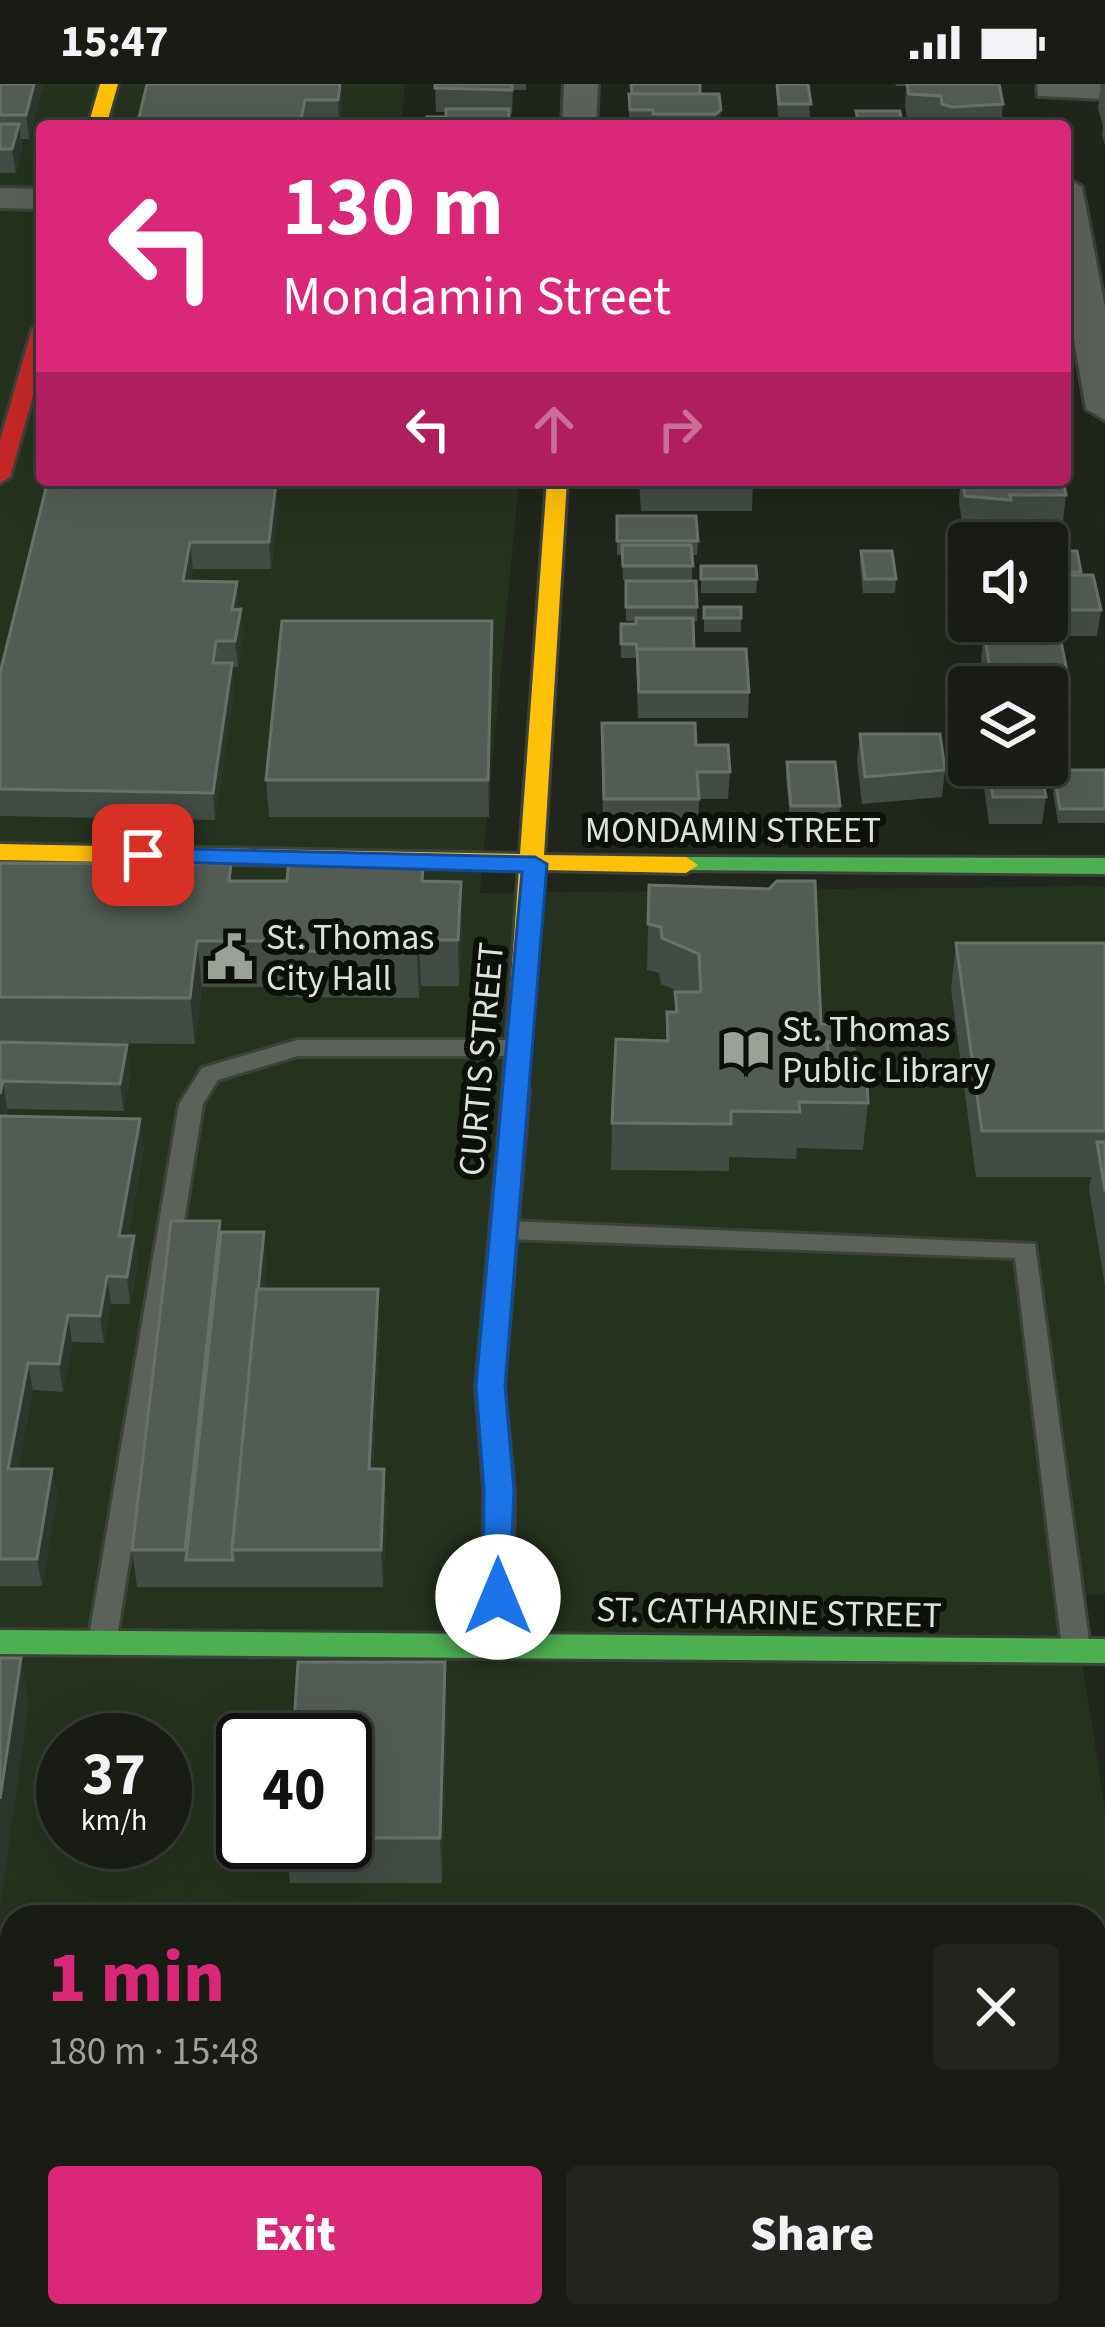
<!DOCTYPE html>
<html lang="en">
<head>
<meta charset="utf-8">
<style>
  body { margin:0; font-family:"Source Sans 3",sans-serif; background:#21251e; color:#f1f3f6; height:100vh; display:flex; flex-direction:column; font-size:45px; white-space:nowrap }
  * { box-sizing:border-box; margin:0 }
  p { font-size:39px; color:#9fa1a0 }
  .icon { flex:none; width:66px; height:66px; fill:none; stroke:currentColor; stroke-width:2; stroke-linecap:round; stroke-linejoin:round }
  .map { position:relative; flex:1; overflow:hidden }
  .panel { position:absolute; left:0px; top:1821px; width:1107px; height:423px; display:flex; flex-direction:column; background:#181c15; border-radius:36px 36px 0 0; box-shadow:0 12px 48px #0002,0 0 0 3px #363a34 }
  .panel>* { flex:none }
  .guide { position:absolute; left:36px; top:36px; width:1035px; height:366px; border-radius:12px; box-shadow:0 12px 48px #0002,0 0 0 3px #363a34; background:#db2777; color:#fff; overflow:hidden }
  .controls { position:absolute; left:948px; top:438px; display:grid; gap:24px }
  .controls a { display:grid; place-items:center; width:120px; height:120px; border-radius:12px; background:#181c15; box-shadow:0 12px 48px #0002,0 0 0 3px #363a34; font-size:60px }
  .speed { position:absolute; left:36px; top:1629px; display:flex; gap:24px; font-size:60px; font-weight:700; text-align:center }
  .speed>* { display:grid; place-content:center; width:156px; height:156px; border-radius:50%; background:#181c15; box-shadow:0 12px 48px #0002,0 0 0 3px #363a34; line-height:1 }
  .speed small { font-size:30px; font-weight:400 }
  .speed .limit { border:6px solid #111; border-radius:18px; background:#fff; color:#111 }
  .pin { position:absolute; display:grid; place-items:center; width:102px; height:102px; color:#fff; margin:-51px; border-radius:24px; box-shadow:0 6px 18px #0006 }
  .me { position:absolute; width:132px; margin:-66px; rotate:0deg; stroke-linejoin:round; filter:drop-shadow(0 0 9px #0008) }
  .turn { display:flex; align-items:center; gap:42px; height:252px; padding:0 48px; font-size:54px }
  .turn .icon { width:156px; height:156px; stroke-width:2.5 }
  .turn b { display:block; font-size:84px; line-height:102px }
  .lanes { display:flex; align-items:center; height:114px; padding:0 48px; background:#0003; justify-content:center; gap:60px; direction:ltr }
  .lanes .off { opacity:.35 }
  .round { display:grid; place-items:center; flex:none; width:126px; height:126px; border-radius:12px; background:#21251e }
  .head { display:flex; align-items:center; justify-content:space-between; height:204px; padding:0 48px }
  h1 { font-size:72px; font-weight:800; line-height:90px; color:#db2777 }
  .action { display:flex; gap:24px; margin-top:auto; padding:24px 48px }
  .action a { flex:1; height:138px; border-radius:12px; background:#db2777; color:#fff; font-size:48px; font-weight:800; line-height:138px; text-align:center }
  .action a+a { background:#21251e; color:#f1f3f6 }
  .status { display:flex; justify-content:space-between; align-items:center; height:84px; padding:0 60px; background:#181c15; direction:ltr }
  .status svg { height:33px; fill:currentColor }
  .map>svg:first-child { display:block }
  .built { fill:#24321e; fill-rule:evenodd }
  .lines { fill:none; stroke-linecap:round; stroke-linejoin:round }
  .lane-casing { stroke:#3c413a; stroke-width:6 }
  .street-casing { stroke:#3c413a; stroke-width:6 }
  .fast-casing { stroke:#3c413a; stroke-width:6 }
  .slow-casing { stroke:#3c413a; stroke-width:6 }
  .jam-casing { stroke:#3c413a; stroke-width:6 }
  .lane { fill:#5c6159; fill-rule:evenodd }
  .street { fill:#5c6159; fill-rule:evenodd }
  .fast { fill:#4caf50; fill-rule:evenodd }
  .slow { fill:#ffc107; fill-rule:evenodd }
  .jam { fill:#c62828; fill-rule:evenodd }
  .rail-casing { stroke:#5f625c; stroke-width:15 }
  .rail { stroke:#0c1009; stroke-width:10; stroke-dasharray:33; stroke-linecap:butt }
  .wall { fill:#424b44 }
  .shaded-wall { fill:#2d362d }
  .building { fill:#525c54; stroke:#687169; stroke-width:3 }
  .route { fill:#1a73e8; stroke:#114b97; stroke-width:3 }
  .labels { text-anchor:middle; stroke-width:12; stroke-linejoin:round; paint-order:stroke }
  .street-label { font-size:36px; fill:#dce3d9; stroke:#0c1009 }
  .poi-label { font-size:36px; fill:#dce3d9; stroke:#0c1009; text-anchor:start }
</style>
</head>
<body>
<div class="status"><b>15:47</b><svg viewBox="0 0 49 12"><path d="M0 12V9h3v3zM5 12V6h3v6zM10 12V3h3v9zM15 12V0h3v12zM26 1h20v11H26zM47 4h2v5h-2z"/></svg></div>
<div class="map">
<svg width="1105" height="2243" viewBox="0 0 1105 2243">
  <rect width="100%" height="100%" fill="#20261c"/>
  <!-- built -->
  <path class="built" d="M0,0H405L401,42H42V396H519L480,809L1105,802V1511L1072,1512L1105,1725V2002L1095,2000V1833H12V2232H603L657,2243H0ZM63,1656H165V1758H63ZM243,1656H345V1758H243Z"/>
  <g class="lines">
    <defs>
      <g id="lane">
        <polygon points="297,956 517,956 528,964 517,972 298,972 218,996 203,1020 116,1559 112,1567 102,1570 92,1567 88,1559 179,1020 202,984"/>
        <polygon points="508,1137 1035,1160 1090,1564 1086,1572 1076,1575 1066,1572 1062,1564 1015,1174 508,1155 496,1146"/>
      </g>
      <g id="street">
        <polygon points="564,0 598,0 596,42 562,42"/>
        <polygon points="1037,0 1105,0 1105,15 1038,12"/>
        <polygon points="1065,93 1082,103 1105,223 1105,336 1086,325 1065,204"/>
        <polygon points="0,104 42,105 42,125 0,124"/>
      </g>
      <g id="fast">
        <polygon points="686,773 1105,774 1105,790 677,786 674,781 677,776"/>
        <polygon points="516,997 529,1006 504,1302 514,1406 513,1550 1105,1555 1105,1579 0,1570 0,1546 483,1550 484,1406 476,1302 503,1006"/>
      </g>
      <g id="slow">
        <polygon points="100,0 118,0 106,42 88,42"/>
        <polygon points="547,396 567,396 544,771 686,773 698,781 686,789 543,786 525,1012 516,1015 503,1006 519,785 0,776 0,760 520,770"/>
      </g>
      <polygon id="jam" points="42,239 42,280 10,393 0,399 0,357 32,245"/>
    </defs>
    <!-- lane casing -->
    <use href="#lane" class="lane-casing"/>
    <!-- street casing -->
    <use href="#street" class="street-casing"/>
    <!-- fast casing -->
    <use href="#fast" class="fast-casing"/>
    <!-- slow casing -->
    <use href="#slow" class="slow-casing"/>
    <!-- jam casing -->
    <use href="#jam" class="jam-casing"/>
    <!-- lane -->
    <use href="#lane" class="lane"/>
    <!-- street -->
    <use href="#street" class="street"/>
    <!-- fast -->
    <use href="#fast" class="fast"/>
    <!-- slow -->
    <use href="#slow" class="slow"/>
    <!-- jam -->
    <use href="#jam" class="jam"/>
    <defs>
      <g id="rail">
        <polyline points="0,2007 12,2009"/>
        <polyline points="1095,2182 1105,2184"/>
      </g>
    </defs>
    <!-- rail casing -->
    <use href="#rail" class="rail-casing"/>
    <!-- rail -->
    <use href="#rail" class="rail"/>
  </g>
  <!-- wall -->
  <g class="wall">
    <polygon points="0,0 43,0 29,55 21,55 22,65 16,89 0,89"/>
    <polygon points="341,0 342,23 338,42 137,42"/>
    <polygon points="435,0 526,0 526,6 513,6 512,30 446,33 446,28 436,28"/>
    <polygon points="776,0 808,0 810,33 778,33"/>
    <polygon points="895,0 999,0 1003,20 1001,42 911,42 911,35 928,35 907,34 905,22 906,2 896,2"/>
    <polygon points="1101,0 1105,0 1105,61 1102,51 1103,42 1098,24"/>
    <polygon points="629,10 719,10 720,42 629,42"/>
    <polygon points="639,396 753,396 752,427 641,427"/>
    <polygon points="957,396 1063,396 1066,411 1063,437 1009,437 1008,442 962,438 959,418 960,404 959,404"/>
    <polygon points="252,398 278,424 271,485 193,485 190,497 241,525 243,552 238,583 232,583 234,606 215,736 0,732 0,589"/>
    <polygon points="617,432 698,457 697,471 692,471 692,496 623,496 622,471 617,471"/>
    <polygon points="1047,460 1050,467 1081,488 1080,491 1101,526 1097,552 1060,552 1068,592 1064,619 1047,619 1047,603 985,603 981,574 984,548 1013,548 1011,537 1047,537"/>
    <polygon points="861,467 896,495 895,509 863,509 860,481"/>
    <polygon points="701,482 757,495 756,509 701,509"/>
    <polygon points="626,497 697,523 697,537 693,537 694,565 749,608 748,634 638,634 636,574 621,574 621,540 636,540 636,537 626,537"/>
    <polygon points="704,523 741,534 741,548 704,548"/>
    <polygon points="492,537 489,733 269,733 266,696"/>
    <polygon points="860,650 945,686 942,713 862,720 857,676"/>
    <polygon points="696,661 730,688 728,715 699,715 698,742 603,742 602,666"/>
    <polygon points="787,678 840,722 839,736 790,736 786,692"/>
    <polygon points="981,681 1040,681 1046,713 1042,740 989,740"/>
    <polygon points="1065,686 1105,686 1105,739 1058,739 1053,709 1055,695 1064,695"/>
    <polygon points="0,779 232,797 425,797 462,844 459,902 421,902 419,914 286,913 285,903 202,903 195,960 45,959 131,988 124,1027 7,1025 6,1032 144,1063 128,1152 134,1152 138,1179 130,1220 111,1220 104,1259 72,1258 63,1308 33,1306 18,1385 52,1385 57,1412 42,1502 0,1502"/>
    <polygon points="649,801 821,940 856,959 853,990 868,1019 863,1066 797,1064 796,1075 729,1073 729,1087 611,1086 612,1039 666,957 667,928 675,928 675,908 680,908 661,900 659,889 647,886"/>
    <polygon points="956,859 1105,859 1105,1202 1089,1105 1091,1093 976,1093 951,905"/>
    <polygon points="221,1148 267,1176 264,1205 380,1243 373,1385 384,1385 387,1423 383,1503 137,1503 132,1466"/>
    <polygon points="445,1578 447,1623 442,1799 290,1799 286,1758 345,1758 345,1656"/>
  </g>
  <!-- shaded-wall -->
  <g class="shaded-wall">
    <polygon points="34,0 44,0 29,55 26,31"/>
    <polygon points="341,0 342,23 339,40 338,16"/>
    <polygon points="721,26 720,42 716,42 716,30"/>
    <polygon points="19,40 22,65 16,89 12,65"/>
    <polygon points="276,398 278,424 271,485 269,458"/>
    <polygon points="190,458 193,485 186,523 183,497"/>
    <polygon points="237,498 239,524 234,552 232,526"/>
    <polygon points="241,525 243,552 238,583 235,557"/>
    <polygon points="492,537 492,574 489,733 488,696"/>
    <polygon points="232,579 234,606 215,736 213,709"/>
    <polygon points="461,798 462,844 459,902 458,856"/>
    <polygon points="419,856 421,902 419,914 417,868"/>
    <polygon points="197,857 202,903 195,960 190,914"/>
    <polygon points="127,961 131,988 124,1027 120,1000"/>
    <polygon points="3,997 7,1025 0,1057 0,1010"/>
    <polygon points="140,1035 144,1063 123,1179 119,1152"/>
    <polygon points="220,1137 224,1176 186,1476 185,1466"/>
    <polygon points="264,1148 267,1176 239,1466 234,1466"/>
    <polygon points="134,1152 138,1179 130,1220 127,1193"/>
    <polygon points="107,1192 111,1220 104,1259 100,1232"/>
    <polygon points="378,1205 380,1243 371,1423 369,1385"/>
    <polygon points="68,1231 72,1258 63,1308 59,1280"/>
    <polygon points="28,1279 33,1306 13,1412 8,1385"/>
    <polygon points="52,1385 57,1412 42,1502 37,1475"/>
    <polygon points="384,1385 387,1423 383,1503 381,1466"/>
    <polygon points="21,1574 29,1619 0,1825 0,1715"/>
    <polygon points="445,1578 447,1623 442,1799 440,1754"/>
    <polygon points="0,1853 7,1885 0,1906"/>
  </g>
  <!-- building -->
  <g class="building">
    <polygon points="0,0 34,0 26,31 0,31"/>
    <polygon points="147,0 340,0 338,16 305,16 301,35 338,35 336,42 137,42"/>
    <polygon points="435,0 512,0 512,6 435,4"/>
    <polygon points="631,0 700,0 700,10 632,10"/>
    <polygon points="777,0 808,0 811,20 779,20"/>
    <polygon points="907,0 999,0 1003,20 952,23 942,20 941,12 909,10"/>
    <polygon points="629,10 719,10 721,26 716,30 653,30 653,26 630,26"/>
    <polygon points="446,25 509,25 509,42 427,42 427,33 446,33"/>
    <polygon points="856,27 900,27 902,42 859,42"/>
    <polygon points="911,35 991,35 993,42 912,42"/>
    <polygon points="0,40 19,40 12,65 0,65"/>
    <polygon points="48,396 247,396 247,398 276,398 269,458 190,458 183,497 237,498 232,526 241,525 235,557 216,557 213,579 232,579 213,709 0,705 0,589"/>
    <polygon points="641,396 753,396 754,401 641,401"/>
    <polygon points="962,396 1063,396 1066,411 1010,411 1011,416 965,412"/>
    <polygon points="617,432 696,432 698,457 617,457"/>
    <polygon points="1047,460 1050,467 1077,467 1081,488 1047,488"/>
    <polygon points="622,461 691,461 693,482 623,482"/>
    <polygon points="861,467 892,467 896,495 865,495"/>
    <polygon points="701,482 756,482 757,495 701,495"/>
    <polygon points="1047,491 1093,491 1101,526 1047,526"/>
    <polygon points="626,497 696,497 697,523 626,523"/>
    <rect x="704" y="523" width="37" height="11"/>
    <polygon points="636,534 693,534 694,565 637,566 636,560 621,560 621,540 636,540"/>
    <polygon points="282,537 492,537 488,696 266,696"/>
    <polygon points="984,548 1059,548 1068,592 991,592"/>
    <polygon points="637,565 746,565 749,608 639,608"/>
    <polygon points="602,639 695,639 696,661 728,661 730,688 697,688 699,715 604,715"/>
    <polygon points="860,650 940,650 945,686 865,693"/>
    <polygon points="787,678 835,678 840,722 791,722"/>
    <polygon points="988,681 1040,681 1046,713 993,713"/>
    <polygon points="1065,686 1105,686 1105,725 1060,725 1055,695 1067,695"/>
    <polygon points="289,772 424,773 422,797 461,798 458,856 419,856 417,868 282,867 283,857 197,857 190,914 0,913 0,779 231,780 229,797 287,797"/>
    <polygon points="777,797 815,797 821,940 855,941 856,959 827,958 830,979 867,997 868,1019 799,1018 800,1028 731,1027 731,1040 612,1039 616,955 668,957 667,928 677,928 675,908 701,908 699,870 662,854 661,843 648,840 649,801 769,805"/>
    <polygon points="956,859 1105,859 1105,1047 982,1047"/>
    <polygon points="0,958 127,961 120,1000 3,997 0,1010"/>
    <polygon points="0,1032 140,1035 119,1152 134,1152 127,1193 107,1192 100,1232 68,1231 59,1280 28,1279 8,1385 52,1385 37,1475 0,1475"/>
    <polygon points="1097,1058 1105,1058 1105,1107"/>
    <polygon points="171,1137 220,1137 185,1466 132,1466"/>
    <polygon points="221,1148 264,1148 232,1466 233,1476 186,1476"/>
    <polygon points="257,1205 378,1205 369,1385 384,1385 381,1466 232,1466"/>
    <polygon points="0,1574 21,1574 0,1715"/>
    <polygon points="298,1578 445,1578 440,1754 345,1754 345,1656 293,1656"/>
  </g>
  <!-- route -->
  <polygon class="route" points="143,764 535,773 547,780 505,1302 514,1406 509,1522 498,1525 483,1513 484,1406 476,1302 522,788 135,777 135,766"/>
  <!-- icons -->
  <defs>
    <symbol id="civic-bare" viewBox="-9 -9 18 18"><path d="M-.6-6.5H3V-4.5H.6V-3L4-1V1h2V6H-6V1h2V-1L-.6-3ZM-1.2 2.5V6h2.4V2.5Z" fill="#9aa197" stroke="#0c1009" stroke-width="2.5" paint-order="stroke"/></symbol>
    <symbol id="library-bare" viewBox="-9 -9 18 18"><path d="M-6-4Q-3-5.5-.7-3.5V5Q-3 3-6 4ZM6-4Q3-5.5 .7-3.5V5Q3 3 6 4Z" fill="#9aa197" stroke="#0c1009" stroke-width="2.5" paint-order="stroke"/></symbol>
  </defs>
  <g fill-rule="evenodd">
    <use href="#civic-bare" x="197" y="840" width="66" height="66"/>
    <use href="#library-bare" x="713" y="932" width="66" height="66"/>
  </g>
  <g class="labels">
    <!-- street labels -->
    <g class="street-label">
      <text x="733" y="758">MONDAMIN STREET</text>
      <text transform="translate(480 975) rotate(-85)" y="13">CURTIS STREET</text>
      <text transform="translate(769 1527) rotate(1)" y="13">ST. CATHARINE STREET</text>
    </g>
    <!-- poi labels -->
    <g class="poi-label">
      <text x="266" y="865">St. Thomas<tspan x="266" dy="41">City Hall</tspan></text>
      <text x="782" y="957">St. Thomas<tspan x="782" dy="41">Public Library</tspan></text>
    </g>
  </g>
</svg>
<div class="controls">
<a><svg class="icon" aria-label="sound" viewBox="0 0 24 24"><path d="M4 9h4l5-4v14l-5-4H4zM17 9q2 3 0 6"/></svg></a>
<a><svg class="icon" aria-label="layers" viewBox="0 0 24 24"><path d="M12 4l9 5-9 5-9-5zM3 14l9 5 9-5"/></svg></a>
</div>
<div class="speed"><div>37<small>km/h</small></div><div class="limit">40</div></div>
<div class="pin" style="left:143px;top:771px;background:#d93025"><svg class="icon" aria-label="arrive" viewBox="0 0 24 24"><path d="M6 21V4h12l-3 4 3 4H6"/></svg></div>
<svg class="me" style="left:498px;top:1513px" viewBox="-20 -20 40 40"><circle r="19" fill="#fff"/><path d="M0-13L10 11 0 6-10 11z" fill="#1a73e8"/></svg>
<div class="guide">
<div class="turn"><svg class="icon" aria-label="left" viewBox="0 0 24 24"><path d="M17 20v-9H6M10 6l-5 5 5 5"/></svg><div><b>130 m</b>Mondamin Street</div></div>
<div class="lanes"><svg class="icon" aria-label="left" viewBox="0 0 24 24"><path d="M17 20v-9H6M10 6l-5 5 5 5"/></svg><svg class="icon off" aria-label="ahead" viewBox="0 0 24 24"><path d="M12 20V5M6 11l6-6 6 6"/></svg><svg class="icon off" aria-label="right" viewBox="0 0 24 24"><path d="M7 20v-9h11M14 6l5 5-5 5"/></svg></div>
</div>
<section class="panel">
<div class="head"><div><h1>1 min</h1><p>180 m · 15:48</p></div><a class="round"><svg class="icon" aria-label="close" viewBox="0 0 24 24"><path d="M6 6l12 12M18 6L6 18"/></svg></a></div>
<div class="action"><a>Exit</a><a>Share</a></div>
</section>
</div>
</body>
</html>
